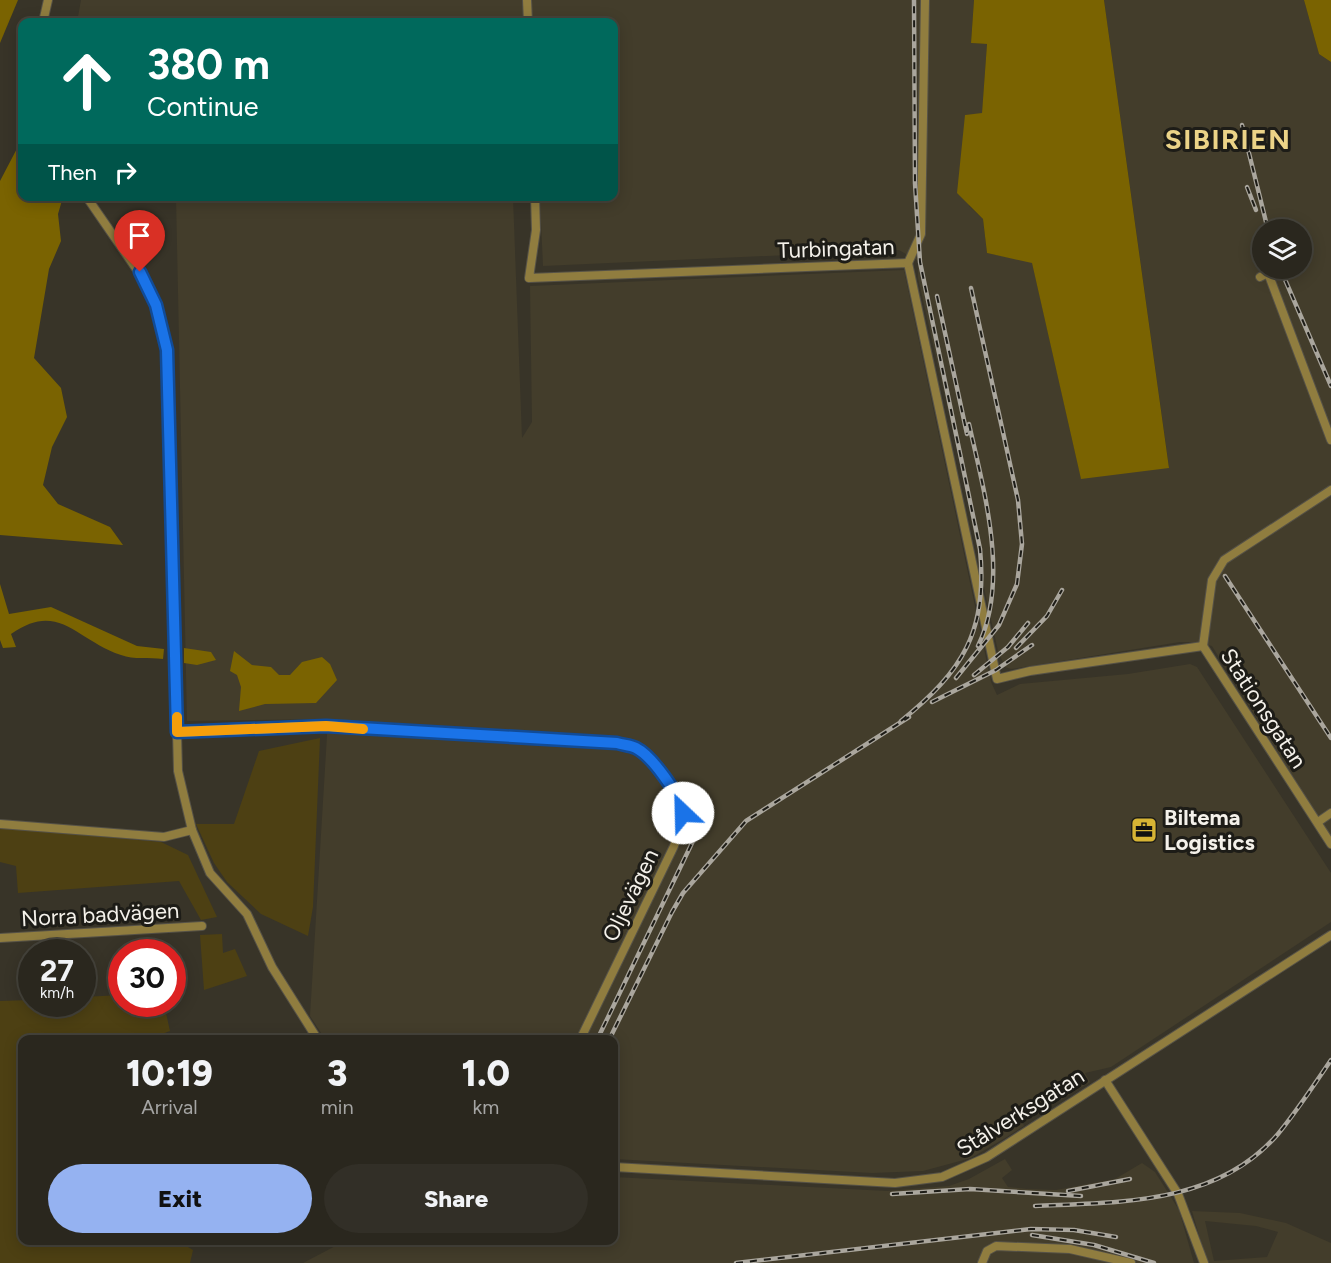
<!DOCTYPE html>
<html lang="en">
<head>
<meta charset="utf-8">
<style>
  body { margin:0; font-family:Figtree,sans-serif; background:#322f27; color:#f1f3f6; height:100vh; display:flex; flex-direction:column; font-size:22px; white-space:nowrap }
  * { box-sizing:border-box; margin:0 }
  p { font-size:20px; color:#a5a5a4 }
  .icon { flex:none; width:33px; height:33px; fill:none; stroke:currentColor; stroke-width:2; stroke-linecap:round; stroke-linejoin:round }
  .map { position:relative; flex:1; overflow:hidden }
  .drawer { position:absolute; left:18px; top:1035px; width:600px; height:210px; display:flex; flex-direction:column; background:#2a271e; border-radius:12px; box-shadow:0 3px 15px #0003,0 0 0 2px #46443c }
  .drawer>* { flex:none }
  .top-card { position:absolute; left:18px; top:18px; width:600px; height:183px; border-radius:12px; box-shadow:0 3px 15px #0003,0 0 0 2px #46443c; background:#00695c; color:#fff; overflow:hidden }
  .tools { position:absolute; left:1252px; top:219px; display:grid; gap:12px }
  .tools a { display:grid; place-items:center; width:60px; height:60px; border-radius:50%; background:#2a271e; box-shadow:0 3px 15px #0003,0 0 0 2px #46443c; font-size:30px }
  .speed { position:absolute; left:18px; top:939px; display:flex; gap:12px; font-size:30px; font-weight:700; text-align:center }
  .speed>* { display:grid; place-content:center; width:78px; height:78px; border-radius:50%; background:#2a271e; box-shadow:0 3px 15px #0003,0 0 0 2px #46443c; line-height:1 }
  .speed small { font-size:15px; font-weight:400 }
  .speed .limit { border:9px solid #d22; background:#fff; color:#111 }
  .pin { position:absolute; display:grid; place-items:center; width:51px; height:51px; color:#fff; margin:-62px -26px; border-radius:50% 50% 50% 0; rotate:-45deg; box-shadow:0 0 6px #0007 }
  .pin .icon { rotate:45deg }
  .me { position:absolute; width:66px; margin:-33px; rotate:336deg; stroke-linejoin:round; filter:drop-shadow(0 0 4px #0008) }
  .turn { display:flex; align-items:center; gap:21px; height:126px; padding:0 30px; font-size:27px }
  .turn .icon { width:78px; height:78px; stroke-width:2.5 }
  .turn b { display:block; font-size:42px; line-height:51px }
  .then { display:flex; align-items:center; height:57px; padding:0 30px; background:#0003; gap:12px; font-size:22px }
  .eta { display:flex; justify-content:space-evenly; align-items:center; height:102px; text-align:center }
  .eta b { font-size:36px; font-weight:800; line-height:42px }
  .cta { display:flex; gap:12px; margin-top:auto; padding:12px 30px }
  .cta a { flex:1; height:69px; border-radius:36px; background:#95b2f1; color:#111; font-size:24px; font-weight:800; line-height:69px; text-align:center }
  .cta a+a { background:#322f27; color:#f1f3f6 }
  .map>svg:first-child { display:block }
  .built { fill:#433d2b; fill-rule:evenodd }
  .green { fill:#4d4013 }
  .water { fill:#7a6301 }
  .lines { fill:none; stroke-linecap:round; stroke-linejoin:round }
  .minor-casing { stroke:#565247; stroke-width:10 }
  .minor { stroke:#907d3f; stroke-width:8 }
  .rail-casing { stroke:#aaa69d; stroke-width:4.5 }
  .rail { stroke:#1d1c17; stroke-width:2; stroke-dasharray:7; stroke-linecap:butt }
  .route-casing { stroke:#114b97; stroke-width:15 }
  .route { stroke:#1a73e8; stroke-width:10 }
  .slow { stroke:#f59e0b; stroke-width:10 }
  .labels { text-anchor:middle; stroke-width:6; stroke-linejoin:round; paint-order:stroke }
  .street-label { font-size:22px; fill:#f4f1ea; stroke:#1d1c17 }
  .poi-label { font-size:22px; font-weight:bold; fill:#f4f1ea; stroke:#1d1c17; text-anchor:start }
  .district-label { font-size:28px; font-weight:bold; letter-spacing:1.5px; fill:#ebd387; stroke:#1d1c17 }
</style>
</head>
<body>
<div class="map">
<svg width="1331" height="1263" viewBox="0 0 1331 1263">
  <rect width="100%" height="100%" fill="#383428"/>
  <!-- built -->
  <g class="built">
    <path d="M81,0H974L971,43L987,44L982,114L965,115L969,206L983,219L987,253L1032,262L1081,478L1169,467L1104,0H1304L1319,54L1331,62V838L1212,646L1196,642H1180L1011,669L1005,667L998,651L985,592L961,467L918,278V261L899,250L543,266L540,201L573,199L574,197L614,196V22H77ZM1263,230H1302V268H1263Z"/>
    <polygon points="176,197 513,197 522,438 532,422 530,286 904,270 991,682 997,695 1020,684 1128,674 1190,664 1197,667 1331,873 1331,922 1111,1067 1085,1073 1090,1082 1023,1123 1024,1126 1005,1138 971,1158 923,1171 872,1173 614,1159 614,1040 325,1039 310,1016 328,719 187,721"/>
    <polygon points="1005,1159 1012,1170 1002,1178 1008,1187 1027,1189 1056,1190 1115,1179 1142,1163 1155,1172 1179,1210 1194,1263 303,1263 345,1241 614,1240 614,1177 887,1191 949,1186 969,1179"/>
    <path d="M1192,1211L1240,1213L1286,1223L1331,1243V1263H1207ZM1205,1221L1256,1226L1278,1232L1267,1257L1214,1261Z"/>
  </g>
  <!-- green -->
  <g class="green">
    <polygon points="320,738 313,907 308,936 261,914 227,882 214,863 196,824 234,824 259,751"/>
    <polygon points="0,828 161,842 188,855 217,917 201,920 179,881 18,893 16,866 0,862"/>
    <polygon points="222,934 223,953 235,949 247,976 204,990 200,935"/>
    <polygon points="121,995 122,1004 164,1004 170,1031 148,1039 22,1040 22,1240 178,1241 193,1250 190,1263 0,1263 0,1001 31,1000 32,1004 82,1004 83,997"/>
  </g>
  <!-- water -->
  <g class="water">
    <polygon points="0,0 18,0 0,43"/>
    <polygon points="974,0 1104,0 1169,468 1081,479 1032,263 987,253 983,219 957,193 965,115 982,113 987,44 971,43"/>
    <polygon points="1304,0 1331,0 1331,62 1319,54"/>
    <polygon points="22,139 22,196 63,197 58,214 61,241 49,269 34,358 61,388 67,417 52,447 43,485 58,504 110,527 123,545 0,535 0,181"/>
    <path d="M0,584L9,614L51,607L137,646L164,649L163,659C149,657 134,660 121,655C76,640 59,600 11,634L16,647L3,648L0,640Z"/>
    <polygon points="184,648 211,652 216,660 197,665 184,663"/>
    <polygon points="234,651 252,665 271,667 279,675 290,675 302,662 322,657 330,664 337,680 316,703 265,704 239,711 241,687 237,675 230,671"/>
  </g>
  <g class="lines">
    <defs>
      <g id="minor">
        <polyline points="527,0 528,22"/>
        <polyline points="43,22 48,0"/>
        <polyline points="535,196 536,230 529,278 908,263 997,679 1030,671 1203,646"/>
        <polyline points="908,263 921,234 925,0"/>
        <polyline points="1260,277 1268,273 1331,440"/>
        <polyline points="1203,646 1331,844"/>
        <polyline points="1203,646 1212,580 1224,560 1331,490"/>
        <polyline points="177,732 326,726 617,743 631,746 644,753 678,796 683,818 674,846 580,1040"/>
        <polyline points="1318,822 1331,813"/>
        <polyline points="0,824 164,837 192,830 178,771 167,350 156,305 146,283 86,196"/>
        <polyline points="192,830 210,873 247,914 272,967 318,1040"/>
        <polyline points="0,938 202,926"/>
        <polyline points="1105,1080 1178,1194 1204,1263"/>
        <polyline points="614,1167 895,1183 942,1177 987,1157 1331,935"/>
        <polyline points="982,1263 987,1251 996,1246 1070,1249 1131,1263"/>
      </g>
    </defs>
    <!-- minor casing -->
    <use href="#minor" class="minor-casing"/>
    <!-- minor -->
    <use href="#minor" class="minor"/>
    <defs>
      <g id="rail">
        <polyline points="1242,125 1268,230"/>
        <polyline points="1247,187 1256,210"/>
        <polyline points="1280,268 1331,386"/>
        <polyline points="937,296 967,434"/>
        <path d="M969,424C984,492 1010,580 978,646"/>
        <polyline points="1225,576 1331,738"/>
        <polyline points="1016,648 1047,616 1062,590"/>
        <polyline points="974,675 1008,647 1028,623"/>
        <polyline points="956,678 999,625 1017,584 1022,544 1018,500 971,288"/>
        <polyline points="932,702 996,670 1032,645"/>
        <path d="M901,721C963,671 988,631 980,549L920,262L915,183L914,0"/>
        <polyline points="597,1040 707,812"/>
        <polyline points="609,1040 672,912 683,893 746,821 909,717"/>
        <polyline points="1068,1191 1130,1179"/>
        <polyline points="892,1194 970,1189 1081,1196"/>
        <path d="M1035,1206C1120,1202 1217,1205 1278,1134C1297,1111 1314,1085 1331,1060"/>
        <polyline points="1032,1235 1094,1245 1154,1263"/>
        <polyline points="736,1263 1031,1229 1074,1230 1116,1237"/>
      </g>
    </defs>
    <!-- rail casing -->
    <use href="#rail" class="rail-casing"/>
    <!-- rail -->
    <use href="#rail" class="rail"/>
  </g>
  <g class="lines">
    <defs>
      <path id="route" d="M140,272L156,305L167,350L177,732L326,726L617,743C623,745 630,745 636,748C652,756 680,795 683,813"/>
    </defs>
    <!-- route casing -->
    <use href="#route" class="route-casing"/>
    <!-- route -->
    <use href="#route" class="route"/>
    <!-- slow -->
    <polyline class="slow" points="177,717 177,732 326,726 363,729"/>
  </g>
  <!-- icons -->
  <defs>
    <symbol id="office-square" viewBox="-11 -11 22 22"><rect x="-9" y="-9" width="18" height="18" rx="4" fill="#d7b434" stroke="#1d1c17"/><path d="M-6-3h4V-5.5h4V-3h4V5H-6ZM-1-4.5V-3h2v-1.5ZM-6 0V1H6V0Z" fill="#111"/></symbol>
  </defs>
  <g fill-rule="evenodd">
    <use href="#office-square" x="1129" y="815" width="30" height="30"/>
  </g>
  <g class="labels">
    <!-- street labels -->
    <g class="street-label">
      <text transform="translate(836 248) rotate(-2)" y="8">Turbingatan</text>
      <text transform="translate(1264 708) rotate(57)" y="8">Stationsgatan</text>
      <text transform="translate(630 895) rotate(-64)" y="8">Oljevägen</text>
      <text transform="translate(100 914) rotate(-3)" y="8">Norra badvägen</text>
      <text transform="translate(1020 1112) rotate(-32)" y="8">Stålverksgatan</text>
    </g>
    <!-- poi labels -->
    <g class="poi-label">
      <text x="1164" y="825">Biltema<tspan x="1164" dy="25">Logistics</tspan></text>
    </g>
    <!-- district labels -->
    <g class="district-label">
      <text x="1228" y="149">SIBIRIEN</text>
    </g>
  </g>
</svg>
<div class="tools">
<a><svg class="icon" aria-label="layers" viewBox="0 0 24 24"><path d="M12 4l9 5-9 5-9-5zM3 14l9 5 9-5"/></svg></a>
</div>
<div class="speed"><div>27<small>km/h</small></div><div class="limit">30</div></div>
<div class="pin" style="left:140px;top:272px;background:#d93025"><svg class="icon" aria-label="arrive" viewBox="0 0 24 24"><path d="M6 21V4h12l-3 4 3 4H6"/></svg></div>
<svg class="me" style="left:683px;top:813px" viewBox="-20 -20 40 40"><circle r="19" fill="#fff"/><path d="M0-13L10 11 0 6-10 11z" fill="#1a73e8"/></svg>
<div class="top-card">
<div class="turn"><svg class="icon" aria-label="ahead" viewBox="0 0 24 24"><path d="M12 20V5M6 11l6-6 6 6"/></svg><div><b>380 m</b>Continue</div></div>
<div class="then">Then<svg class="icon" aria-label="right" viewBox="0 0 24 24"><path d="M7 20v-9h11M14 6l5 5-5 5"/></svg></div>
</div>
<section class="drawer">
<div class="eta">
<div><b>10:19</b><p>Arrival</p></div>
<div><b>3</b><p>min</p></div>
<div><b>1.0</b><p>km</p></div>
</div>
<div class="cta"><a>Exit</a><a>Share</a></div>
</section>
</div>
</body>
</html>
